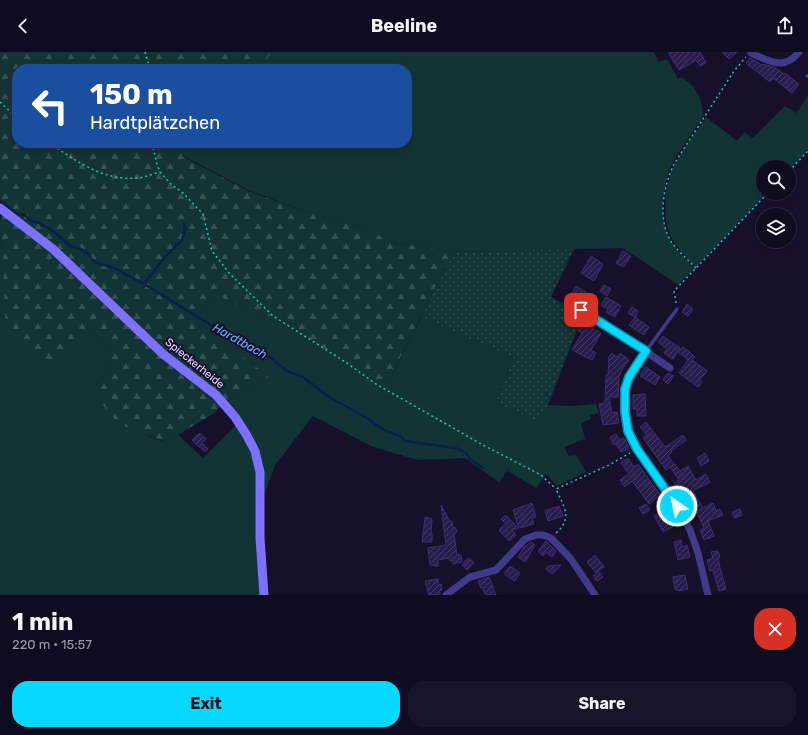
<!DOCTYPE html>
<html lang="en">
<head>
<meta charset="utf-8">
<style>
  body { margin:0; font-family:Rubik,sans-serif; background:#191529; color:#f1f3f6; height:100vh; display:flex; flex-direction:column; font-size:15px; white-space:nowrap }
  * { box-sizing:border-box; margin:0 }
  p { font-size:13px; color:#9c9ba5 }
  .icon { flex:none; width:22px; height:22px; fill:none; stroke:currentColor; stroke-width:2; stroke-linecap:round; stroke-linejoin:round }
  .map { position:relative; height:543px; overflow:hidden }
  .drawer { display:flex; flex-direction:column; background:#100c20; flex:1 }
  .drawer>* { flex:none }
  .hud { position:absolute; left:12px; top:12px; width:400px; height:84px; border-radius:16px; box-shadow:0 2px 6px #0003,0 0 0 1px #302c3e; background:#1a4fa0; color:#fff; overflow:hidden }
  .buttons { position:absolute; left:756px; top:108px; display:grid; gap:8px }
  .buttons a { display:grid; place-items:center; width:40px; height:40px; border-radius:50%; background:#100c20; box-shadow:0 2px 6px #0003,0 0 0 1px #302c3e; font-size:20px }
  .pin { position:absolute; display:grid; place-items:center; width:34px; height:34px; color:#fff; margin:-17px; border-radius:8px; box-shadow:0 2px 6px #0006 }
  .me { position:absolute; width:44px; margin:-22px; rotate:327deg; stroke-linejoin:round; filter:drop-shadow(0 0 3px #0008) }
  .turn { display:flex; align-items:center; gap:14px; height:84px; padding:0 12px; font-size:18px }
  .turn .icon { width:52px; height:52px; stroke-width:2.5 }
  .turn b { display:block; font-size:28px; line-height:34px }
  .round { display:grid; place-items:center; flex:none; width:42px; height:42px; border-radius:16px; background:#191529 }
  .summary { display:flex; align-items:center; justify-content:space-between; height:68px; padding:0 12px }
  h1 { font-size:24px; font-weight:700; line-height:30px }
  .cta { display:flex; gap:8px; margin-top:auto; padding:8px 12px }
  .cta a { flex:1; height:46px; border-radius:16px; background:#06d9ff; color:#111; font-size:16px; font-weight:700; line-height:46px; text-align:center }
  .cta a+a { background:#191529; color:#f1f3f6 }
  header { display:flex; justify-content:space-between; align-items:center; height:52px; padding:0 12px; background:#100c20; font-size:18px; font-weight:700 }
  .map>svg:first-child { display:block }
  .grass { fill:#133435 }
  .forest { fill:url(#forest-firs) }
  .garden { fill:url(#garden-dots) }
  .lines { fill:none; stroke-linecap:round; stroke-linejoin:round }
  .stream { stroke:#0a1e4a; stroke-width:2.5 }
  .building { fill:url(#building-hatch); stroke:#402d78 }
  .path { stroke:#2ebfbe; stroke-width:1.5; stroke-dasharray:2 3; stroke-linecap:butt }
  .service { stroke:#413a8a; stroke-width:3.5 }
  .minor { stroke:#413a8a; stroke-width:7 }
  .secondary { stroke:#7c71ff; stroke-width:9 }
  .route-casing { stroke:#048da6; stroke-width:10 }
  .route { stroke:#06d9ff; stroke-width:7 }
  .labels { text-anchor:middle; stroke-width:4; stroke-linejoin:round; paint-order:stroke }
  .street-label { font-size:11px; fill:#e0daff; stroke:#16102a }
  .water-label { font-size:12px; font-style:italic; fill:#68b1ff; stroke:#16102a }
</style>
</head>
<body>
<header><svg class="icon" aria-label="back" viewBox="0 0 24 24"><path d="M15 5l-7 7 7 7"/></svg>Beeline<svg class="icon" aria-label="share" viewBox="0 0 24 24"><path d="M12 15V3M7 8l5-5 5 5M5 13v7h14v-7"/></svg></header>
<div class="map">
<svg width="808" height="543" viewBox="0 0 808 543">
  <defs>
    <pattern id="forest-firs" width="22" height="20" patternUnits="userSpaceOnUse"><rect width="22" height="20" fill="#133435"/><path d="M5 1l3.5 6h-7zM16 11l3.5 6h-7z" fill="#355153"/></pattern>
    <pattern id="garden-dots" width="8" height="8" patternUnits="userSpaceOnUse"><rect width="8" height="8" fill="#133435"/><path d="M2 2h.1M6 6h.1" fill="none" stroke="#355153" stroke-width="1.8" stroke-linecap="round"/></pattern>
    <pattern id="building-hatch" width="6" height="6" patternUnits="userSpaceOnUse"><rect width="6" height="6" fill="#281c4c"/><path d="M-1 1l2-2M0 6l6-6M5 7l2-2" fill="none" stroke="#473c67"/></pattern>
  </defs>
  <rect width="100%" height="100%" fill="#16102a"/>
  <!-- grass -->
  <g class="grass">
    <path d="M272,0H654L659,10L667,7L678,27L682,25C697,37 701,43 703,62L704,63C694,79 681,95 672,112C667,121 666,131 664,141C659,176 670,194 695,216L678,233L623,196L453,200L393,190L358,174L307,160L248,138L182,103L185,91H407V17H260Z"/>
    <path d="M808,43V99L789,118V115H763V141H767L696,215C672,192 662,177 666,143C668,133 669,122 674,113C683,96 696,80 706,65L737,89L744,80L753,86L785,54L797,61Z"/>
    <polygon points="0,179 3,202 91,274 113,303 106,322 94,335 137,378 151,385 165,390 178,383 203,406 236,373 251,400 257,421 262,543 0,543"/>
    <polygon points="222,246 252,260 269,264 337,304 385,336 421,265 514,306 495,351 539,370 548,353 572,354 596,352 599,361 590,363 591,367 581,371 585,387 564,395 569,404 576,403 586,420 557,434 546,422 536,436 507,419 499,430 465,406 418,408 373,395 313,364 275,413 264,443 263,418 226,349 269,325 198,269 204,255"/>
  </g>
  <!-- forest -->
  <polygon class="forest" points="0,0 272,0 260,17 17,17 17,91 185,91 182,104 248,139 307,160 358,174 393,190 453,200 385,336 337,304 269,264 252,260 222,246 204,255 198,269 269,325 226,349 213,362 166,390 119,372 102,352 94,335 106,322 113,303 91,274 53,313 24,291 5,266 3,202 0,179 0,169 4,154 0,150"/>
  <!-- garden -->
  <polygon class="garden" points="574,197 551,245 583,262 548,353 539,370 495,351 514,306 421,265 453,200"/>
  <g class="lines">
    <!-- stream -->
    <g class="stream">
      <polyline points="0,149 17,162 25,163 31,169 40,171 57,182 70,194 81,197 87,201 94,210 112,215 144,232 242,292 264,301 287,319 303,325 329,345 365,365 384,378 400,384 405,389 456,396 466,401 470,407 483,416"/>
      <polyline points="144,232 164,206 182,188 185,177 184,172"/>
    </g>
  </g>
  <!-- building -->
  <g class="building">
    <polygon points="668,0 700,0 706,11 700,14 696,8 679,18"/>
    <polygon points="722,0 737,0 729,7"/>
    <polygon points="750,6 762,13 762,12 774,15 784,22 785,21 799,32 792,41 773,26 770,30 746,11"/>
    <polygon points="623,199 631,204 624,215 616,211"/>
    <polygon points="591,204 603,212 594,229 581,221"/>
    <polygon points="604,233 611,237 607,244 600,239"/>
    <polygon points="576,234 586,240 580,249 571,243"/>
    <polygon points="606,245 621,254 615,265 606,260 608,257 601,253"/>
    <polygon points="687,252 693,257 688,264 682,260"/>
    <polygon points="632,255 638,259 635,265 628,261"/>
    <polygon points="635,265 649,275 644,283 629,273"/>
    <polygon points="582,270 601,281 591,298 596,301 592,308 572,298 582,281 577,278"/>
    <polygon points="663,284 680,296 673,307 664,301 667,297 658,290"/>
    <polygon points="683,295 695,305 692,308 707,319 700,328 702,330 698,335 679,321 688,308 678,300"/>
    <polygon points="612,301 617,305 620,301 629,308 621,319 620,323 619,323 618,345 609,345 612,361 617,360 619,371 603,373 599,352 605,351 606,323 608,323 609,307 608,306"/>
    <polygon points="646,315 660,325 655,333 640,324"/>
    <polygon points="668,321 674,324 668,332 663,328"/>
    <polygon points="645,342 646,364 637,364 637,357 633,357 633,343"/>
    <polygon points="646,370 665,395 683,383 686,388 671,399 672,400 668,404 680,419 688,414 696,428 706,422 710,430 693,439 703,456 713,451 716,459 720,457 723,463 708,469 714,484 704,488 700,478 704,476 697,461 693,463 688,455 693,452 684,437 680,440 674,431 679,428 670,415 666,418 643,386 647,383 640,375"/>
    <polygon points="200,381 206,387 202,391 208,397 205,400 192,388"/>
    <polygon points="616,382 620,388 624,386 629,396 621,400 616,392 614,393 610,385"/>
    <polygon points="705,401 709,409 701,414 697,406"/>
    <polygon points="628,406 634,415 638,412 660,443 649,452 632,429 625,435 620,428 629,422 621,411"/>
    <polygon points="532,451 536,465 532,466 534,472 519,476 513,458"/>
    <polygon points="646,452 650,458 643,462 639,456"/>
    <polygon points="441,453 450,469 452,469 453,476 455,475 457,480 454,482 457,503 461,503 462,510 453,512 453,508 450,509 449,506 438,508 438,514 430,513 428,496 446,493"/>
    <polygon points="559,454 563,464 548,469 545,459"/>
    <polygon points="740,457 742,463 735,466 732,460"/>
    <polygon points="665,458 669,464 672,462 678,472 663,480 654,464"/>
    <polygon points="506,463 518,476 512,478 516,483 509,489 499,478 506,472 501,467"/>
    <polygon points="425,465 432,467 431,482 432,482 432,490 422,490"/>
    <polygon points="681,488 682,495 687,493 690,505 678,508 674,490"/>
    <polygon points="546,489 556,499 552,505 546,500 543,504 538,499"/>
    <polygon points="531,490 535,493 525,510 518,505 524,495"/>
    <polygon points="718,499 720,505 718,506 720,516 726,537 719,539 713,518 710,519 707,508 713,506 711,500"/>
    <polygon points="595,503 604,515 598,519 603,525 597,529 593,524 598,520 596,521 587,510"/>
    <polygon points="468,506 474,510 467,518 462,513"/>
    <polygon points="561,513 552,522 546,517 549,514"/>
    <polygon points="510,514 520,521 515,529 504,522"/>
    <polygon points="685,523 688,537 679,539 675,537 673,525"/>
    <polygon points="489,525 494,538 496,543 486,543 482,535 481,536 478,529"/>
    <polygon points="438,527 438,533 441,532 442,538 439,539 440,542 429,543 425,529"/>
  </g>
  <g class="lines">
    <!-- path -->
    <g class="path">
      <polyline points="145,0 150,17"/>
      <polyline points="0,50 17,66"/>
      <path d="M49,91C75,108 103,129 136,126C144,126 152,122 160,120"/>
      <polyline points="152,91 157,112 160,120 172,133 183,141 203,162 212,199 230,222 273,264 347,311 376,332 483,393 541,423 556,437"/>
      <polyline points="789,119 808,99"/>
      <path d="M696,216C688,208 679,200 672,191C657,169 663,135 674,112L734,19L746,5"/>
      <polyline points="676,251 674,239 768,141"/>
      <path d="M556,481C573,466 564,455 556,437L609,413L630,401"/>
    </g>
    <!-- service -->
    <g class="service">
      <polyline points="807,24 808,24"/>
      <polyline points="646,299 677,257"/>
    </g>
    <!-- minor -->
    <g class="minor">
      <path d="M751,1C769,9 784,19 799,0"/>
      <polyline points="581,258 614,278 670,316"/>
      <polyline points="646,299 629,325 625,337 625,360 628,379 637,397 673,446 690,478 698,501 708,543"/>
      <polyline points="446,543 470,525 496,518 525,487 536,483 543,483 551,486 571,507 595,543"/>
    </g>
    <!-- secondary -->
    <polyline class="secondary" points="0,156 53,197 163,302 216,343 235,365 246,382 255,399 260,420 260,486 264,543"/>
  </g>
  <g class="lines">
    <defs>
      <polyline id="route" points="581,258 646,299 629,325 625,337 625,360 628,379 637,397 677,454"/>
    </defs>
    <!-- route casing -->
    <use href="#route" class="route-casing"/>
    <!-- route -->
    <use href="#route" class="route"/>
  </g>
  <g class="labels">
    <!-- street labels -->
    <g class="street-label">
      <text transform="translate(195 311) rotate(39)" y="4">Spieckerheide</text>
    </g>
    <!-- water labels -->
    <g class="water-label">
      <text transform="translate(240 289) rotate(29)" y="4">Hardtbach</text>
    </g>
  </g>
</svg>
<div class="buttons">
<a><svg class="icon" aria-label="search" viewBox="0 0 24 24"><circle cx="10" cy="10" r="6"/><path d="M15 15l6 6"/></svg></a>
<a><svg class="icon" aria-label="layers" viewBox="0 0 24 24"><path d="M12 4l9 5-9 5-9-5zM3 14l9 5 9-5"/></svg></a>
</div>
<div class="pin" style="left:581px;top:258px;background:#d93025"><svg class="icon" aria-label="arrive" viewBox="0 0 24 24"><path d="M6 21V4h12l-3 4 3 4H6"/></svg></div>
<svg class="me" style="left:677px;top:454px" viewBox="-20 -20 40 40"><circle r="17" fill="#06d9ff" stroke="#fff" stroke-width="3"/><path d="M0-11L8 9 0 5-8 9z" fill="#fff"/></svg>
<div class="hud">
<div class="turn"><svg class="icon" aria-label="left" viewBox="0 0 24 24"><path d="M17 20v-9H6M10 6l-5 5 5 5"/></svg><div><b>150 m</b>Hardtplätzchen</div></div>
</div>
</div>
<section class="drawer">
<div class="summary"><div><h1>1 min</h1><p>220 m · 15:57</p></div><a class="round" style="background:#d93025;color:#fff"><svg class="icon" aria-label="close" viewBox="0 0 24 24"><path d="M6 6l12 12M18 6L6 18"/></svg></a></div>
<div class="cta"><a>Exit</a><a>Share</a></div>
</section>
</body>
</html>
